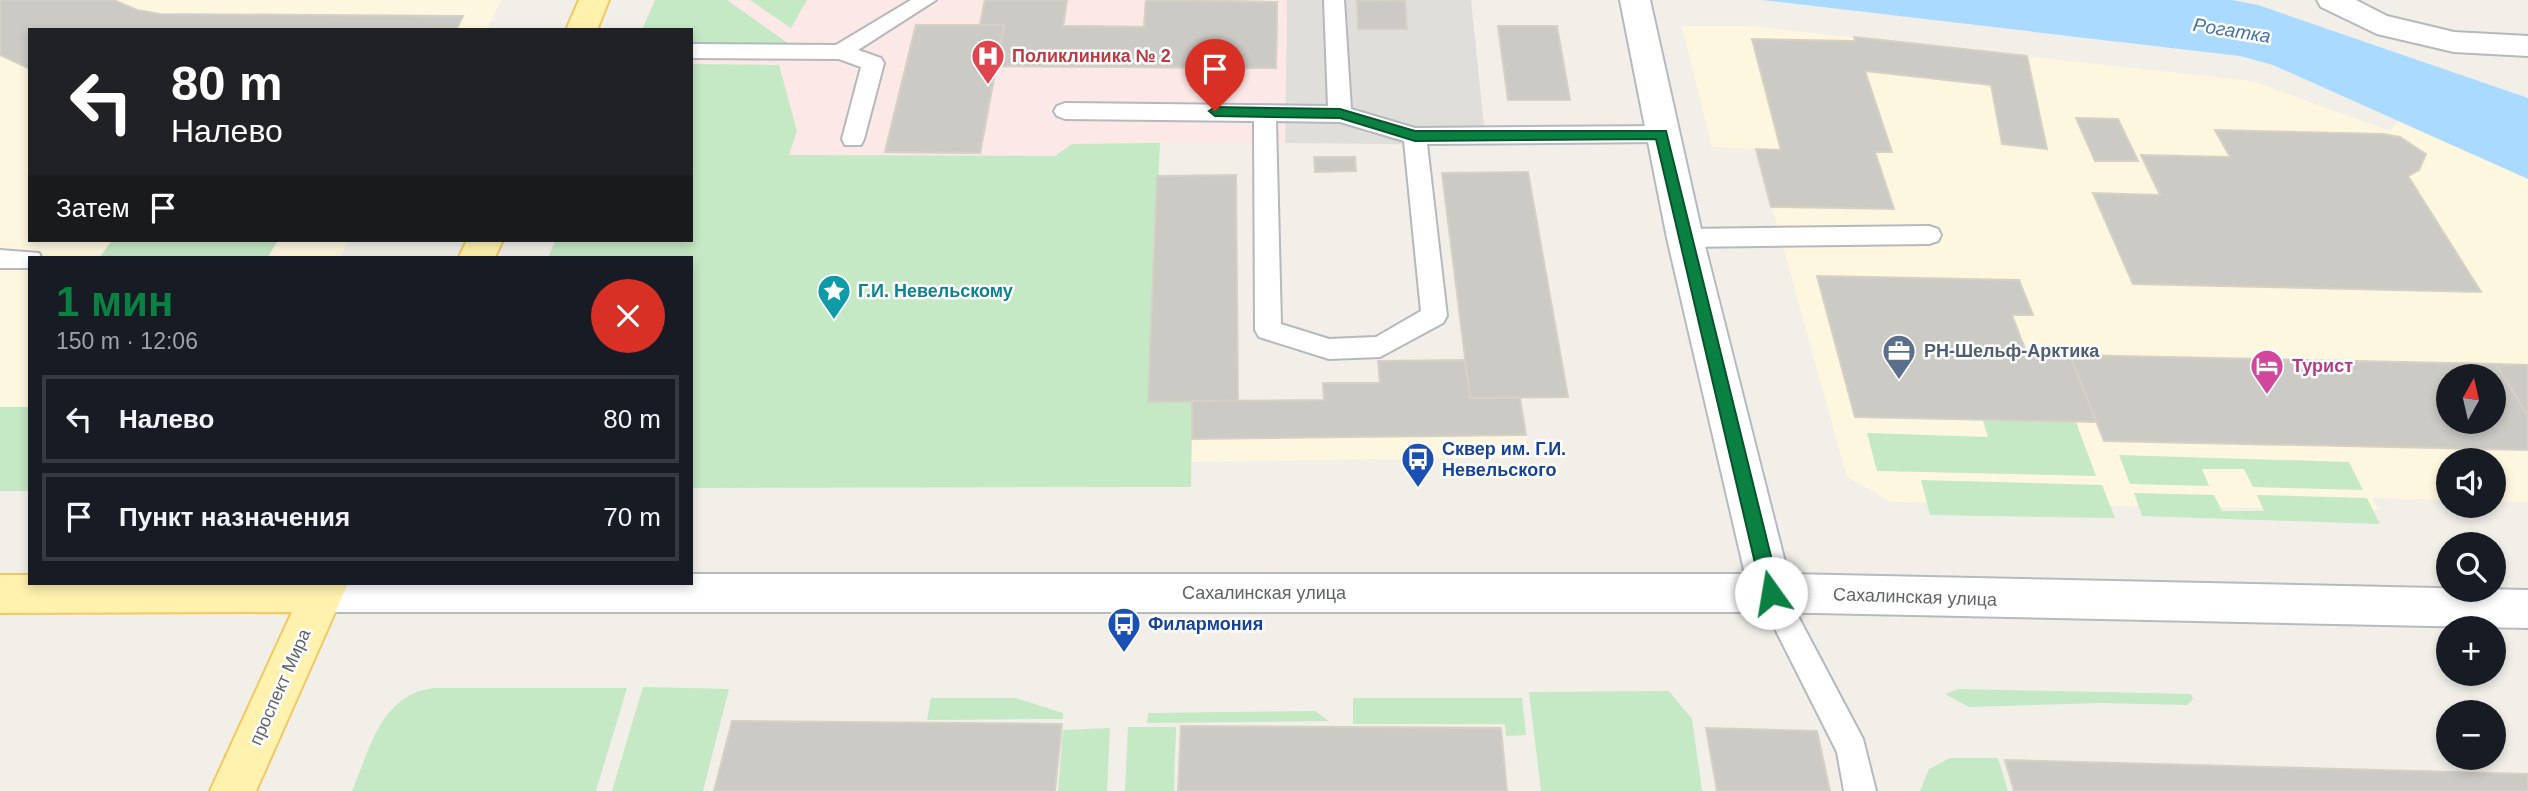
<!DOCTYPE html>
<html lang="ru">
<head>
<meta charset="utf-8">
<style>
  body { margin:0; font-family:Helvetica,sans-serif; background:#242831; color:#f1f3f6; height:100vh; display:flex; flex-direction:column; font-size:26px; white-space:nowrap }
  * { box-sizing:border-box; margin:0 }
  p { font-size:23px; color:#9ea1a6 }
  .icon { flex:none; width:38px; height:38px; fill:none; stroke:currentColor; stroke-width:2; stroke-linecap:round; stroke-linejoin:round }
  .map { position:relative; flex:1; overflow:hidden }
  .panel { position:absolute; left:28px; top:256px; width:665px; height:329px; display:flex; flex-direction:column; background:#171b24; border-radius:0px; box-shadow:0 4px 10px #0003 }
  .panel>* { flex:none }
  .guide { position:absolute; left:28px; top:28px; width:665px; height:214px; border-radius:0px; box-shadow:0 4px 10px #0003; background:#202124; color:#fff; overflow:hidden }
  .needle { width:46px; rotate:8deg }
  .controls { position:absolute; left:2436px; top:364px; display:grid; gap:14px }
  .controls a { display:grid; place-items:center; width:70px; height:70px; border-radius:50%; background:#171b24; box-shadow:0 4px 10px #0003; font-size:35px }
  .pin { position:absolute; display:grid; place-items:center; width:60px; height:60px; color:#fff; margin:-72px -30px; border-radius:50% 50% 50% 0; rotate:-45deg; box-shadow:0 0 7px #0007 }
  .pin .icon { rotate:45deg }
  .me { position:absolute; width:77px; margin:-38px; rotate:347deg; stroke-linejoin:round; filter:drop-shadow(0 0 5px #0008) }
  .turn { display:flex; align-items:center; gap:24px; height:147px; padding:0 28px; font-size:32px }
  .turn .icon { width:91px; height:91px; stroke-width:2.5 }
  .turn b { display:block; font-size:49px; line-height:60px }
  .then { display:flex; align-items:center; height:66px; padding:0 28px; background:#0003; gap:14px; font-size:26px }
  .round { display:grid; place-items:center; flex:none; width:74px; height:74px; border-radius:37px; background:#242831 }
  .head { display:flex; align-items:center; justify-content:space-between; height:119px; padding:0 28px }
  h1 { font-size:42px; font-weight:600; line-height:52px; color:#0b8043 }
  ul { padding:0; list-style:none }
  li { display:flex; align-items:center; gap:21px; height:88px; margin:0 14px 10px; padding:0 14px; border:4px solid #363941; border-radius:0px }
  li div { flex:1 }
  li b { display:block; font-size:26px }
  li em { font-style:normal }
  .map>svg:first-child { display:block }
  .commercial { fill:#fef7e0; fill-rule:evenodd }
  .industrial { fill:#e0deda }
  .medical { fill:#fce8e6 }
  .green { fill:#c5e8c5 }
  .water { fill:#aadaff }
  .building { fill:#cccac5; stroke:#d6d1c6; stroke-width:2; fill-rule:evenodd }
  .lines { fill:none; stroke-linecap:round; stroke-linejoin:round }
  .lane-casing { stroke:#b5b8bc; stroke-width:4 }
  .street-casing { stroke:#b5b8bc; stroke-width:4 }
  .secondary-casing { stroke:#b6babf; stroke-width:4 }
  .primary-casing { stroke:#f2c960; stroke-width:4 }
  .lane { fill:#fff; fill-rule:evenodd }
  .street { fill:#fff; fill-rule:evenodd }
  .secondary { fill:#fff; fill-rule:evenodd }
  .primary { fill:#fff2af; fill-rule:evenodd }
  .route { fill:#0b8043; stroke:#07532c; stroke-width:2 }
  .labels { text-anchor:middle; stroke-width:5; stroke-linejoin:round; paint-order:stroke }
  .health-label { font-size:18px; font-weight:bold; fill:#be3a42; stroke:#fff; text-anchor:start }
  .culture-label { font-size:18px; font-weight:bold; fill:#0d838f; stroke:#fff; text-anchor:start }
  .service-label { font-size:18px; font-weight:bold; fill:#4e5e75; stroke:#fff; text-anchor:start }
  .hotel-label { font-size:18px; font-weight:bold; fill:#b23c85; stroke:#fff; text-anchor:start }
  .transit-label { font-size:18px; font-weight:bold; fill:#164399; stroke:#fff; text-anchor:start }
  .street-label { font-size:18px; fill:#5f6368; stroke:#fff }
  .water-label { font-size:19px; font-style:italic; fill:#4174aa; stroke:#fff }
</style>
</head>
<body>
<div class="map">
<svg width="2528" height="791" viewBox="0 0 2528 791">
  <rect width="100%" height="100%" fill="#f1efe8"/>
  <!-- commercial -->
  <g class="commercial">
    <polygon points="0,0 501,0 487,30 30,30 30,240 349,240 340,257 30,257 30,482 0,482"/>
    <path d="M1682,26H1748L2252,81L2390,131L2398,121L2528,179V502L2494,501V460H2448V500L2372,498L2378,510L1892,502L1847,477L1756,149L1712,147ZM2448,376H2494V422H2448Z"/>
    <polygon points="1465,360 1470,398 1520,398 1529,457 1192,462 1192,401 1323,400 1323,383 1379,383 1378,361"/>
  </g>
  <!-- industrial -->
  <polygon class="industrial" points="1287,0 1471,0 1486,145 1285,143"/>
  <!-- medical -->
  <polygon class="medical" points="653,0 1287,0 1285,143 1072,144 1055,156 691,156 691,30 642,30"/>
  <!-- green -->
  <g class="green">
    <polygon points="655,0 727,0 789,44 691,46 691,30 642,30"/>
    <polygon points="750,0 807,0 791,28"/>
    <polygon points="691,64 779,65 797,131 789,155 1055,156 1072,144 1160,143 1148,402 1192,401 1191,487 691,488 691,257 548,257 556,240 691,240"/>
    <polygon points="112,240 278,240 268,257 100,257"/>
    <rect x="0" y="407" width="30" height="84"/>
    <polygon points="1981,415 2074,417 2096,476 1877,471 1867,433 1988,437"/>
    <polygon points="2119,455 2349,462 2363,490 2253,487 2244,469 2202,469 2209,486 2130,484"/>
    <polygon points="1921,480 2102,485 2115,518 1930,515"/>
    <polygon points="2134,493 2214,495 2222,511 2264,511 2257,495 2367,498 2380,524 2142,516"/>
    <polygon points="643,687 729,689 703,791 612,791"/>
    <path d="M434,688H627L596,791H352C370,749 381,694 434,688Z"/>
    <polygon points="1958,689 2191,694 2193,699 2187,705 2101,703 1969,707 1945,694"/>
    <polygon points="1669,691 1692,719 1702,791 1541,791 1529,692"/>
    <polygon points="931,698 1016,698 1063,713 1063,719 927,720"/>
    <polygon points="1353,698 1522,698 1526,735 1506,736 1505,724 1353,724"/>
    <polygon points="1315,711 1329,721 1147,723 1148,713"/>
    <polygon points="1128,727 1176,727 1174,791 1125,791"/>
    <polygon points="1110,728 1107,791 1058,791 1063,730"/>
    <polygon points="1950,758 1998,758 2008,791 1920,791 1929,769"/>
  </g>
  <!-- water -->
  <polygon class="water" points="1762,0 2232,0 2258,5 2528,98 2528,179 2273,65 2240,56"/>
  <!-- building -->
  <g class="building">
    <polygon points="0,0 114,0 137,10 160,14 463,16 456,30 30,30 30,69 0,55"/>
    <polygon points="985,0 1067,0 1063,26 1144,27 1146,0 1277,2 1276,68 996,66 980,153 885,152 916,25 980,25"/>
    <polygon points="985,0 1067,0 1063,26 1144,27 1146,0 1277,2 1276,68 996,66 1004,25 980,25"/>
    <polygon points="1357,0 1405,1 1407,29 1358,29"/>
    <polygon points="916,25 1004,25 980,153 885,152"/>
    <polygon points="1498,26 1557,26 1570,100 1508,100"/>
    <polygon points="1854,37 2027,56 2047,149 2002,144 1991,85 1865,71 1892,152 1875,152 1894,209 1771,207 1756,149 1781,150 1752,39 1855,41"/>
    <polygon points="2076,118 2118,119 2138,161 2095,161"/>
    <polygon points="2215,130 2383,134 2400,137 2426,154 2419,170 2408,176 2481,292 2133,284 2093,193 2160,195 2141,155 2230,157"/>
    <polygon points="1314,157 1355,157 1356,171 1315,172"/>
    <polygon points="1528,172 1568,397 1470,398 1442,173"/>
    <polygon points="1236,175 1238,401 1148,402 1157,176"/>
    <polygon points="1817,276 2019,280 2033,315 2012,315 2027,354 2070,355 2097,422 1855,417"/>
    <path d="M2070,355L2496,364L2528,416V450L2104,441ZM2448,376H2494V422H2448Z"/>
    <polygon points="1465,360 1470,398 1520,398 1526,435 1192,439 1192,401 1324,400 1323,383 1380,383 1378,361"/>
    <polygon points="2496,364 2528,365 2528,416"/>
    <polygon points="732,721 1062,724 1055,791 714,791"/>
    <polygon points="1181,726 1501,728 1507,791 1178,791"/>
    <polygon points="1706,728 1817,731 1830,791 1717,791"/>
    <polygon points="2005,760 2528,774 2528,791 2014,791"/>
  </g>
  <g class="lines">
    <defs>
      <g id="lane">
        <polygon points="911,0 936,0 858,50 881,58 884,63 864,139 861,145 845,145 842,139 861,67 839,59 691,58 691,44 836,45"/>
        <path d="M1324,0H1344L1351,109L1415,128L1662,126L1670,128L1673,134L1670,140L1662,142L1427,144L1447,316L1443,323L1380,357L1329,359L1259,337L1255,330L1254,121L1065,119L1057,116L1054,111L1057,106L1065,103L1328,106ZM1276,121L1340,122L1404,141L1421,311L1376,337L1329,339L1281,324Z"/>
        <polygon points="1929,226 1938,229 1941,235 1938,241 1929,244 1685,247 1676,244 1673,238 1676,232 1685,229"/>
        <polygon points="0,250 39,253 41,257 30,257 30,268 0,268"/>
        <polygon points="1771,580 1781,584 1863,739 1876,791 1844,791 1837,752 1757,593 1761,584"/>
      </g>
      <polygon id="street" points="2317,0 2356,0 2387,16 2454,32 2528,36 2528,56 2454,52 2377,34 2321,7"/>
      <polygon id="secondary" points="1620,0 1650,0 1703,238 1788,574 2528,590 2528,628 1771,612 322,612 307,606 301,593 306,583 691,583 691,574 1745,574 1667,238"/>
      <g id="primary">
        <polygon points="579,0 609,0 597,30 566,30"/>
        <polygon points="467,240 503,240 495,257 459,257"/>
        <polygon points="0,575 30,575 30,583 348,583 256,791 210,791 292,612 0,613"/>
      </g>
    </defs>
    <!-- lane casing -->
    <use href="#lane" class="lane-casing"/>
    <!-- street casing -->
    <use href="#street" class="street-casing"/>
    <!-- secondary casing -->
    <use href="#secondary" class="secondary-casing"/>
    <!-- primary casing -->
    <use href="#primary" class="primary-casing"/>
    <!-- lane -->
    <use href="#lane" class="lane"/>
    <!-- street -->
    <use href="#street" class="street"/>
    <!-- secondary -->
    <use href="#secondary" class="secondary"/>
    <!-- primary -->
    <use href="#primary" class="primary"/>
  </g>
  <!-- route -->
  <polygon class="route" points="1215,107 1340,109 1415,131 1666,131 1780,593 1777,599 1771,601 1762,593 1656,139 1415,141 1340,118 1215,116 1209,111"/>
  <!-- icons -->
  <defs>
    <symbol id="hospital-pin" viewBox="-11 -11 22 30"><path d="M0 17L-7.5 6A9.5 9.5 0 1 1 7.5 6Z" fill="#e0444e" stroke="#fff"/><path d="M-5-5h3v3.5h4V-5h3V5h-3V1.5h-4V5h-3Z" fill="#fff"/></symbol>
    <symbol id="sight-pin" viewBox="-11 -11 22 30"><path d="M0 17L-7.5 6A9.5 9.5 0 1 1 7.5 6Z" fill="#0f9aa8" stroke="#fff"/><path d="M0-6L1.8-2.2L6-1.7L2.9 1.2L3.7 5.4L0 3.3L-3.7 5.4L-2.9 1.2L-6-1.7L-1.8-2.2Z" fill="#fff"/></symbol>
    <symbol id="office-pin" viewBox="-11 -11 22 30"><path d="M0 17L-7.5 6A9.5 9.5 0 1 1 7.5 6Z" fill="#5c6f8a" stroke="#fff"/><path d="M-6-3h4V-5.5h4V-3h4V5H-6ZM-1-4.5V-3h2v-1.5ZM-6 0V1H6V0Z" fill="#fff"/></symbol>
    <symbol id="hotel-pin" viewBox="-11 -11 22 30"><path d="M0 17L-7.5 6A9.5 9.5 0 1 1 7.5 6Z" fill="#d1479c" stroke="#fff"/><path d="M-6-4.5h1.5V1H6V5H4.5V3h-9V5H-6ZM-4 0a1.8 1.8 0 1 1 3.6 0ZM.5 0V-2.5h3Q6-2.5 6 0Z" fill="#fff"/></symbol>
    <symbol id="bus-pin" viewBox="-11 -11 22 30"><path d="M0 17L-7.5 6A9.5 9.5 0 1 1 7.5 6Z" fill="#1a4fb4" stroke="#fff"/><path d="M-5-6H5V4H4V6H2V4H-2V6H-4V4H-5ZM-3.5-4V0h7V-4ZM-3.5 1.2v1.5H-2V1.2ZM2 1.2v1.5H3.5V1.2Z" fill="#fff"/></symbol>
  </defs>
  <g fill-rule="evenodd">
    <use href="#hospital-pin" x="969" y="37" width="38" height="52"/>
    <use href="#sight-pin" x="815" y="272" width="38" height="52"/>
    <use href="#office-pin" x="1880" y="332" width="38" height="52"/>
    <use href="#hotel-pin" x="2248" y="347" width="38" height="52"/>
    <use href="#bus-pin" x="1399" y="440" width="38" height="52"/>
    <use href="#bus-pin" x="1105" y="605" width="38" height="52"/>
  </g>
  <g class="labels">
    <!-- health labels -->
    <g class="health-label">
      <text x="1012" y="62">Поликлиника № 2</text>
    </g>
    <!-- culture labels -->
    <g class="culture-label">
      <text x="858" y="297">Г.И. Невельскому</text>
    </g>
    <!-- service labels -->
    <g class="service-label">
      <text x="1924" y="357">РН-Шельф-Арктика</text>
    </g>
    <!-- hotel labels -->
    <g class="hotel-label">
      <text x="2292" y="372">Турист</text>
    </g>
    <!-- transit labels -->
    <g class="transit-label">
      <text x="1442" y="455">Сквер им. Г.И.<tspan x="1442" dy="21">Невельского</tspan></text>
      <text x="1148" y="630">Филармония</text>
    </g>
    <!-- street labels -->
    <g class="street-label">
      <text x="1264" y="599">Сахалинская улица</text>
      <text transform="translate(1915 597) rotate(2)" y="6">Сахалинская улица</text>
      <text transform="translate(280 687) rotate(-66)" y="6">проспект Мира</text>
    </g>
    <!-- water labels -->
    <g class="water-label">
      <text transform="translate(2232 30) rotate(9)" y="7">Рогатка</text>
    </g>
  </g>
</svg>
<div class="controls">
<a><svg class="needle" viewBox="-14 -14 28 28"><path d="M0-13l5 13h-10z" fill="#e53935"/><path d="M0 13l5-13h-10z" fill="#9ea1a6"/></svg></a>
<a><svg class="icon" aria-label="sound" viewBox="0 0 24 24"><path d="M4 9h4l5-4v14l-5-4H4zM17 9q2 3 0 6"/></svg></a>
<a><svg class="icon" aria-label="search" viewBox="0 0 24 24"><circle cx="10" cy="10" r="6"/><path d="M15 15l6 6"/></svg></a>
<a>+</a>
<a>−</a>
</div>
<div class="pin" style="left:1215px;top:111px;background:#d93025"><svg class="icon" aria-label="arrive" viewBox="0 0 24 24"><path d="M6 21V4h12l-3 4 3 4H6"/></svg></div>
<svg class="me" style="left:1771px;top:593px" viewBox="-20 -20 40 40"><circle r="19" fill="#fff"/><path d="M0-13L10 11 0 6-10 11z" fill="#0b8043"/></svg>
<div class="guide">
<div class="turn"><svg class="icon" aria-label="left" viewBox="0 0 24 24"><path d="M17 20v-9H6M10 6l-5 5 5 5"/></svg><div><b>80 m</b>Налево</div></div>
<div class="then">Затем<svg class="icon" aria-label="arrive" viewBox="0 0 24 24"><path d="M6 21V4h12l-3 4 3 4H6"/></svg></div>
</div>
<section class="panel">
<div class="head"><div><h1>1 мин</h1><p>150 m · 12:06</p></div><a class="round" style="background:#d93025;color:#fff"><svg class="icon" aria-label="close" viewBox="0 0 24 24"><path d="M6 6l12 12M18 6L6 18"/></svg></a></div>
<ul>
<li><svg class="icon" aria-label="left" viewBox="0 0 24 24"><path d="M17 20v-9H6M10 6l-5 5 5 5"/></svg><div><b>Налево</b></div><em>80 m</em></li>
<li><svg class="icon" aria-label="arrive" viewBox="0 0 24 24"><path d="M6 21V4h12l-3 4 3 4H6"/></svg><div><b>Пункт назначения</b></div><em>70 m</em></li>
</ul>
</section>
</div>
</body>
</html>
